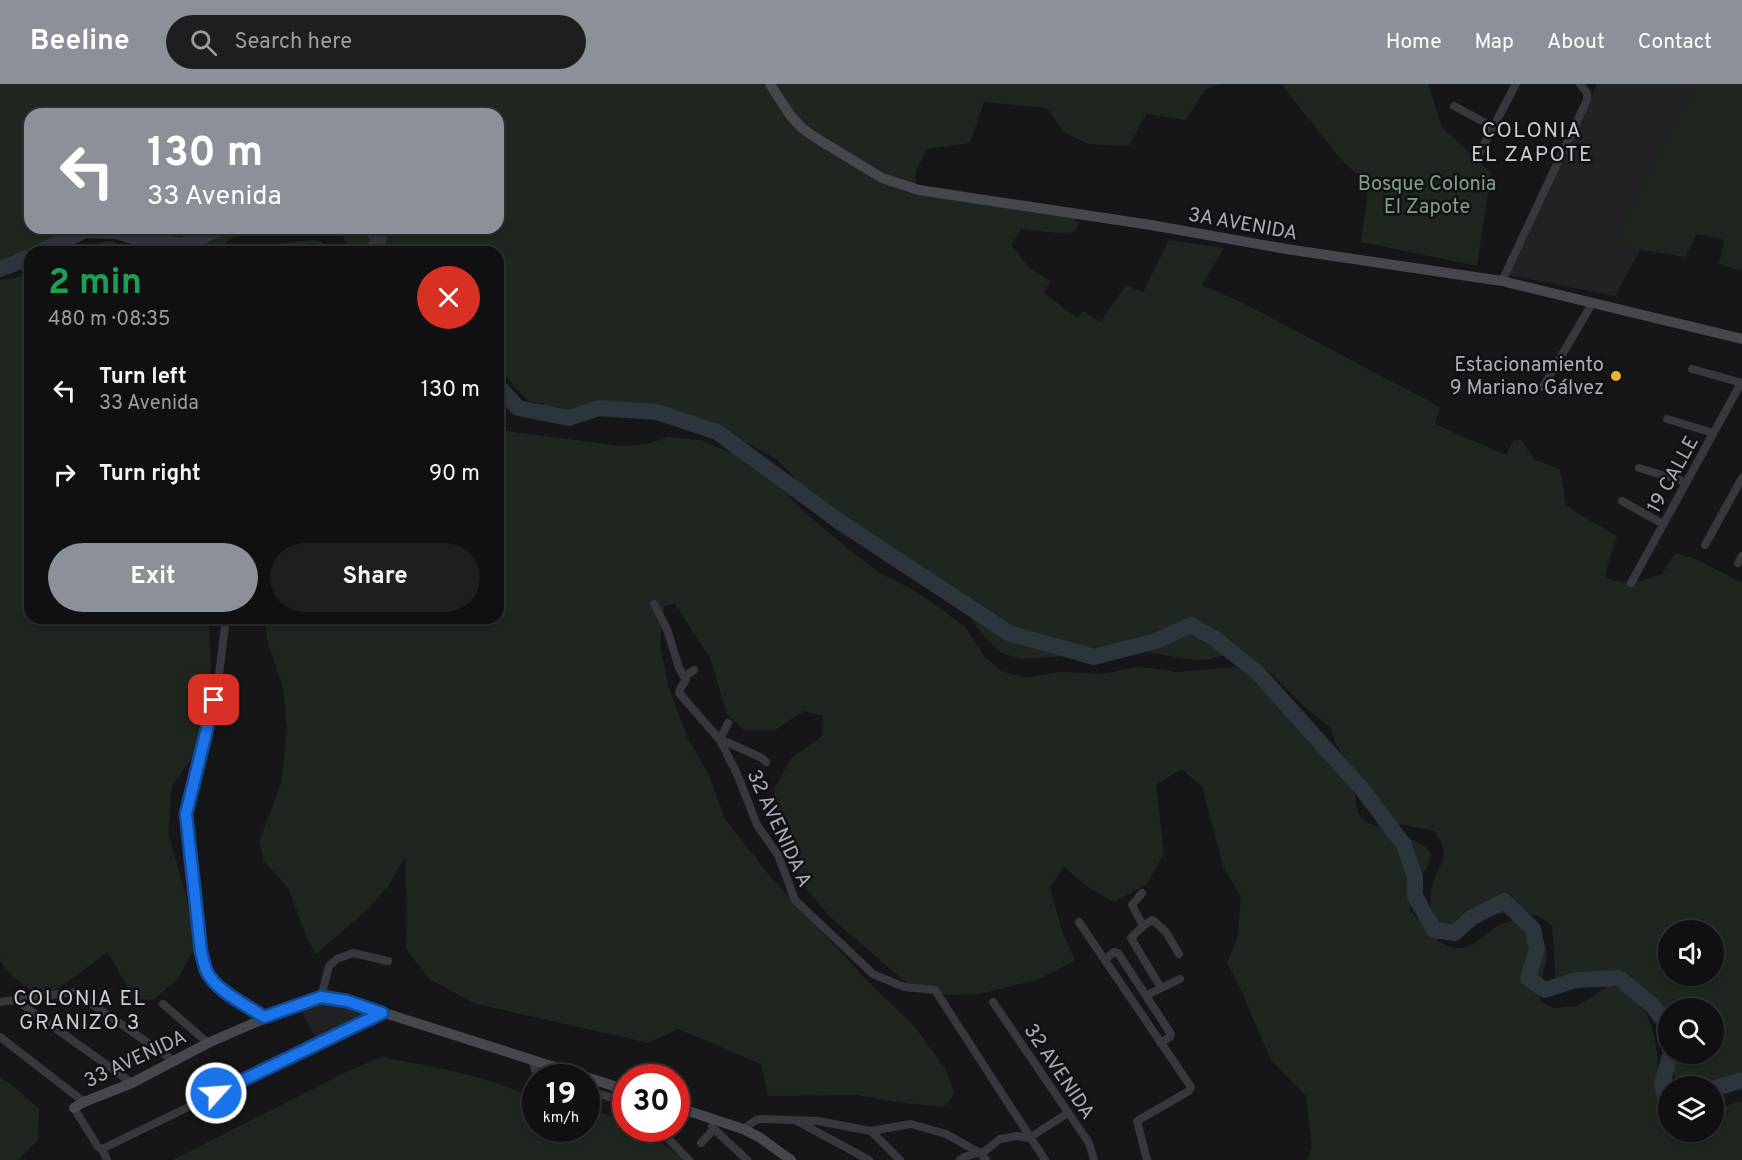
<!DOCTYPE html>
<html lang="en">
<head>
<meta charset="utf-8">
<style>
  body { margin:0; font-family:Overpass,sans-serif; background:#1e1e20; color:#f1f3f6; height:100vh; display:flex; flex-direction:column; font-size:22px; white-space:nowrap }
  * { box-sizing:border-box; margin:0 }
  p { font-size:20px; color:#9c9d9f }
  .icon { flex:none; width:33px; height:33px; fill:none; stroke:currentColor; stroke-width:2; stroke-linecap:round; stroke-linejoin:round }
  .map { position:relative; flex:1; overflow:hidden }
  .side { position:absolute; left:24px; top:162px; width:480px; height:378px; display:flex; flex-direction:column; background:#101012; border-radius:18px; box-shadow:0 2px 4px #0004,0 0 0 2px #303032 }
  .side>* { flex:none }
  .hud { position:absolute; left:24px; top:24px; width:480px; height:126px; border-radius:18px; box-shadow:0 2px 4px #0004,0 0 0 2px #303032; background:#8c9099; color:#fff; overflow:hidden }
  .tools { position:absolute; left:1658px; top:836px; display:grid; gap:12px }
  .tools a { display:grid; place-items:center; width:66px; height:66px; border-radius:50%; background:#101012; box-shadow:0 2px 4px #0004,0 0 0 2px #303032; font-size:30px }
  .speed { position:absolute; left:522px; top:980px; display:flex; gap:12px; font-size:30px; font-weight:700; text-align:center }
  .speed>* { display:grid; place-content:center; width:78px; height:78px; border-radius:50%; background:#101012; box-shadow:0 2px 4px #0004,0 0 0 2px #303032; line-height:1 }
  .speed small { font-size:15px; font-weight:400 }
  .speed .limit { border:9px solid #d22; background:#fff; color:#111 }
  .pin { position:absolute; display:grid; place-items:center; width:51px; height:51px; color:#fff; margin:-26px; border-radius:12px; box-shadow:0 3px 9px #0006 }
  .me { position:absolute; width:66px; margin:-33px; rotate:64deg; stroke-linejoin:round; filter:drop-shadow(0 0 4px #0008) }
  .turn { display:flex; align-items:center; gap:21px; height:126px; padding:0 24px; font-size:27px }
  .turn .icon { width:78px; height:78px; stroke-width:2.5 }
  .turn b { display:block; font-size:42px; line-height:51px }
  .round { display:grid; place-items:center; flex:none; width:63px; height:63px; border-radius:32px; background:#1e1e20 }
  .summary { display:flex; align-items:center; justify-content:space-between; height:102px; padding:0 24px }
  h1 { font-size:36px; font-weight:700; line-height:45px; color:#1e9e55 }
  .action { display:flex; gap:12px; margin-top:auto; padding:12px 24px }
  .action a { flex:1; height:69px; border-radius:36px; background:#8c9099; color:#fff; font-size:24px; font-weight:700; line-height:69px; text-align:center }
  .action a+a { background:#1e1e20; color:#f1f3f6 }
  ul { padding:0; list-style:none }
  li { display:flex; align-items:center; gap:18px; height:84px; padding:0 24px }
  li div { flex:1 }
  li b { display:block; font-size:22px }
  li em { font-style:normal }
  header { display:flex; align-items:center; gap:36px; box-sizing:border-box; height:84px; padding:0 30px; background:#8c9099; color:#fff }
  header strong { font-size:28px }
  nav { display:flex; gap:33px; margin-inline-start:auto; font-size:21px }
  .search { width:420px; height:54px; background:#1e1e20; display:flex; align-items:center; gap:15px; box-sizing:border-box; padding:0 21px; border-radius:33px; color:#9c9d9f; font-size:22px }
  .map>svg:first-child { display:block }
  .built { fill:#222225 }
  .green { fill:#1e261f; fill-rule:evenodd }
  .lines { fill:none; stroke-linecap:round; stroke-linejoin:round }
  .river { stroke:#2c353c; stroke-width:16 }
  .street { stroke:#37383d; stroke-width:8 }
  .secondary { stroke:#45474d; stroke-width:10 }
  .route-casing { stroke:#114b97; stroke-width:15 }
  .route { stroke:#1a73e8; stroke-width:10 }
  .poi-dot { fill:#f2b134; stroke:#111113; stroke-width:2 }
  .labels { text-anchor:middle; stroke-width:5; stroke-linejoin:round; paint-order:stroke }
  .park-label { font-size:20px; fill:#7fa381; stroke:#111113 }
  .street-label { font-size:20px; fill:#a8adb8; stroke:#111113 }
  .poi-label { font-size:20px; fill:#a8adb8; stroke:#111113; text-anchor:end }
  .neighbourhood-label { font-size:21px; letter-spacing:1.5px; fill:#c9ccd4; stroke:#111113 }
</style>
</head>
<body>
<header>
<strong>Beeline</strong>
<div class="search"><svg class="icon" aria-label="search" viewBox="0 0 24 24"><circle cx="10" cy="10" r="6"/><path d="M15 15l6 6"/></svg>Search here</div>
<nav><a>Home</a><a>Map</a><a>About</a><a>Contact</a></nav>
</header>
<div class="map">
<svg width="1742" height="1076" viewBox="0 0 1742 1076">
  <rect width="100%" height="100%" fill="#161618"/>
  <!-- built -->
  <g class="built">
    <polygon points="1597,0 1733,0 1721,19 1615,212 1503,190"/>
    <polygon points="326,919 345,922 375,928 317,956 300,924"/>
  </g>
  <!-- green -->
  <g class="green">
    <path d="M0,0H1220L1205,6L1186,36L1146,30L1129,62L1088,60L1063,48L1047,24L984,18L970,59L927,65L916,87L915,106L1070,132L1080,139L1074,148L1058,149L1021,145L1011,162L1017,168L1029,184L1050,197L1044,209L1077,234L1083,227L1100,238L1126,201L1143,208L1169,156L1224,164L1202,201L1245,220L1440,323L1435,340L1506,371L1514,356H1521L1535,376L1560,385L1566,422L1617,452C1614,467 1606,479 1606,494C1629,503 1639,497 1662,490L1675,469L1696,475L1742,499V988C1720,996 1696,1010 1675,995L1672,969H1713V924H1668V952L1658,926L1632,901L1607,894L1567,903L1556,901L1552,841L1538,832L1502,829L1485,834L1469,847L1450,850L1433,836C1431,825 1429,815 1432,803C1438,777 1454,775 1434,747L1377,736L1369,728L1368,711L1359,692L1335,659L1331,644L1301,620L1271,589L1258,580L1236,572H1220L1207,576L1186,575L1133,565L1117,569L1035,574L1020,575L1001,569L982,550L967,529L915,483L889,464L829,428L801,405L794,393L777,376L759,365L696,335L666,329L633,334L564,332L541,319L529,317L511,299L498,280V168H348L349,164L342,150L288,144H498V30H30V144H260L229,156L216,168H158L120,149L106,147L88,150L70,156L50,168H30V180L15,188L0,192ZM1668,846H1713V891H1668Z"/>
    <polygon points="1281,0 1428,0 1442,43 1491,89 1477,182 1361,158 1369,100 1342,77"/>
    <polygon points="1695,0 1742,0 1742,187 1719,180 1724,156 1697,150 1685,173 1613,161"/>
    <polygon points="314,156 321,157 326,168 244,168 256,162"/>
    <polygon points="112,157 136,168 78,168 101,158"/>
    <path d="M30,191V534H209L211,601L200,662L172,702L168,749L188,819L193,867L177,896L153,916L133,914L108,868L45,914C28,904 8,893 0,875V196Z"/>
    <path d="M498,344L513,348L622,362L647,360L668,353L701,356L744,374L767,390L803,427L856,471L880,489L908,503L936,521L966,544L984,572L1003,588L1027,593L1061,588L1103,590L1136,583L1151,584L1176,588L1235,583L1251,589L1266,599L1326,658L1353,700L1358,729L1365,738L1411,755L1425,763L1431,769C1429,787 1420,790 1414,806C1411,812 1411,819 1410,826C1422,840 1436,861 1455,864C1484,868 1495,823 1529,841C1539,846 1544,856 1546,867C1548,884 1537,900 1540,917L1553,924L1577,922L1609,902L1625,905L1643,920L1655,954L1662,1011L1668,1021V1047H1713V1026L1742,1017V1076H1307L1312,1064L1306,1012L1271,976L1237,897L1227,879L1238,852L1241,813L1223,782L1202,702L1181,685L1156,701L1164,769L1147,800L1114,818L1089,804L1064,783L1050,803L1062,847L1075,876L1042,894L980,910L947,911L911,903L830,833L807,806L799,790L793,769L777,731L774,705L792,673L822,652L823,632L804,627L775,646H744L727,630L710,574L675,520L664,522L660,561L668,601L688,655L709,691L725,735L769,791L865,894L915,943L944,983L955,1009L944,1023L904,1019L856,1011L768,1012L761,980L678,945L649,959L476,920L429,895L406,865L407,824L405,773L389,801L368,825L316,870L307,854L288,804L264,777L259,757L281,700L287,646L283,604L267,556L265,534H498Z"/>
    <path d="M381,973C433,983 488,991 535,1015L536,1044H586L587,1026L597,1027L625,1037L626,1044H641L686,1076H173L344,989Z"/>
    <polygon points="0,994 11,1000 39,1025 38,1056 18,1076 0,1076"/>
  </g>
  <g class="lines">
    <!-- river -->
    <g class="river">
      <polyline points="371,144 379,154 374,168"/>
      <polyline points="40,168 85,146 116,147 153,158 182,162 220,144"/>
      <polyline points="0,185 30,173"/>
      <polyline points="498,302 518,324 569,334 599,324 657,328 717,348 840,438 1009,549 1094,573 1156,557 1191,541 1214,554 1258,589 1362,705 1404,761 1415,793 1415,812 1434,846 1455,849 1471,834 1504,817 1533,845 1537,865 1528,894 1545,906 1576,896 1619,894 1652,921 1668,943"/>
      <polyline points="1713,1005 1742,996"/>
      <polyline points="1668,1024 1662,1000 1671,969"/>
    </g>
    <!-- street -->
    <g class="street">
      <polyline points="1454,22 1493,43"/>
      <polyline points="1480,68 1516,0"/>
      <polyline points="1502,197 1587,16 1587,9 1580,0"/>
      <polyline points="1692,285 1742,299"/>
      <polyline points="1543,303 1593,218"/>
      <polyline points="1667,335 1713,349"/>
      <polyline points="1639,384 1686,398"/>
      <polyline points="1622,417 1663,440"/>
      <polyline points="1705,461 1742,394"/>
      <polyline points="1738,479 1742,472"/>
      <polyline points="1631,499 1741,299"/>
      <polyline points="654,520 667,545 679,584 686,596 680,605 679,609 720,656 738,692 757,741 778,771 795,816 873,890 904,903 935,906 1045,1076"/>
      <polyline points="226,534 218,598 186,730 190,771 201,868 206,887 212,896 222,905 264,934"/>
      <polyline points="684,593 694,586"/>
      <polyline points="728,639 720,656 729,659 762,674 766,678"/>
      <polyline points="1142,809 1132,821 1143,842 1131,854 1161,904"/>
      <polyline points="1079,838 1191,1003 1189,1007 1137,1037 1147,1076"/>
      <polyline points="1143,842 1152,836 1154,837 1166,848 1179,870"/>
      <polyline points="1105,876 1114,868 1118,869 1171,950 1170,953 1160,959"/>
      <polyline points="1147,911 1180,895"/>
      <polyline points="321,913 329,882 337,875 353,869 388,877"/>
      <polyline points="16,916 132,999"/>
      <polyline points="0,918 75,908 174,977"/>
      <polyline points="993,918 1089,1059 1094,1076"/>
      <polyline points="163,920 208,959"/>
      <polyline points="0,953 84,1018"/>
      <polyline points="533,976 535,986 544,993"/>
      <polyline points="586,1006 626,1018"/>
      <polyline points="74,1024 98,1063 102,1065 382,929"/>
      <polyline points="797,1037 869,1076"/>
      <polyline points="658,1044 689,1076"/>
      <polyline points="714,1045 747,1076"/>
      <polyline points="743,1045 756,1036 761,1035 818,1037 871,1047 911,1040 946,1050 980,1069 986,1076"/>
      <polyline points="871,1047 900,1076"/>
      <polyline points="701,1059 714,1045 712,1042"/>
      <polyline points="102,1065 107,1076"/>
      <polyline points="960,1076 964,1073 985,1067 1000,1055 1017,1052 1029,1054 1068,1029"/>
    </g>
    <!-- secondary -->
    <g class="secondary">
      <polyline points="770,0 790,31 802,44 816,54 882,94 919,106 1151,141 1286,165 1502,197 1742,255"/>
      <polyline points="586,993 626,1006"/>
      <polyline points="676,1023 743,1045 759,1053 791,1076"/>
      <polyline points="74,1024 84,1018 132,999 208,959 300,919 321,913 347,917 586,993"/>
    </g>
  </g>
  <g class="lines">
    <defs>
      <path id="route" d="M214,616L186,730L201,868C203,874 204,881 206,886C214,906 248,922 264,933L321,913L347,917L382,929L216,1009"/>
    </defs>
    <!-- route casing -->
    <use href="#route" class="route-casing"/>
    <!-- route -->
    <use href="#route" class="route"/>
  </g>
  <!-- markers -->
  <circle class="poi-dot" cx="1616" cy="292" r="6"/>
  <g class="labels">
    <!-- park labels -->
    <g class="park-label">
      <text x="1427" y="106">Bosque Colonia<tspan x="1427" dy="23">El Zapote</tspan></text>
    </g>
    <!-- street labels -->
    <g class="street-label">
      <text transform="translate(1243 139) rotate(10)" y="7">3A AVENIDA</text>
      <text transform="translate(1672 390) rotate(-61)" y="7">19 CALLE</text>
      <text transform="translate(780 744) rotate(65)" y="7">32 AVENIDA A</text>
      <text transform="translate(135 974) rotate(-25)" y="7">33 AVENIDA</text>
      <text transform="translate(1060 987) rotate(56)" y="7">32 AVENIDA</text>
    </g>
    <!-- poi labels -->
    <g class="poi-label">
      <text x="1604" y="287">Estacionamiento<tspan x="1604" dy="23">9 Mariano Gálvez</tspan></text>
    </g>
    <!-- neighbourhood labels -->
    <g class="neighbourhood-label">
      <text x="1532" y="53">COLONIA<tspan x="1532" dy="24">EL ZAPOTE</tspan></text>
      <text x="80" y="921">COLONIA EL<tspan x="80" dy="24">GRANIZO 3</tspan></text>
    </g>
  </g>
</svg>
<div class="tools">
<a><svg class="icon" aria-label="sound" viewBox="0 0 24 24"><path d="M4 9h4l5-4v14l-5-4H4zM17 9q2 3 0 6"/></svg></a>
<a><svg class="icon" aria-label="search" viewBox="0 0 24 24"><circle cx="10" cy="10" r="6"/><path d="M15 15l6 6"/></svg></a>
<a><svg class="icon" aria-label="layers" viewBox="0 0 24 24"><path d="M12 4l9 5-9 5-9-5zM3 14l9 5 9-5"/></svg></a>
</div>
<div class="speed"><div>19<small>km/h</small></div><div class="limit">30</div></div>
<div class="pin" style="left:214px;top:616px;background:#d93025"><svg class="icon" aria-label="arrive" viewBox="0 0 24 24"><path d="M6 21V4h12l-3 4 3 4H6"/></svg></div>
<svg class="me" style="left:216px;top:1009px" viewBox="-20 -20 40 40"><circle r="17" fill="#1a73e8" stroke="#fff" stroke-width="3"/><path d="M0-11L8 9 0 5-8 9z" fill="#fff"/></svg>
<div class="hud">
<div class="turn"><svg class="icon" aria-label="left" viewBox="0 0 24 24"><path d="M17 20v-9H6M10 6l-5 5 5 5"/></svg><div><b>130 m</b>33 Avenida</div></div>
</div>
<section class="side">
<div class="summary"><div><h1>2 min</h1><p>480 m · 08:35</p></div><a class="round" style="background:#d93025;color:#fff"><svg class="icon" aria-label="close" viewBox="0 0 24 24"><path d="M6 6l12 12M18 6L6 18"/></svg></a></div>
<ul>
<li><svg class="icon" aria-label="left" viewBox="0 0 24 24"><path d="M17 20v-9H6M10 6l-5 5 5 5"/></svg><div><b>Turn left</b><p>33 Avenida</p></div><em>130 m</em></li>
<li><svg class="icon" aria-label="right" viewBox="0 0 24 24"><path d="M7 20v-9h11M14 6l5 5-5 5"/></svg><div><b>Turn right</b></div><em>90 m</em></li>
</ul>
<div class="action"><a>Exit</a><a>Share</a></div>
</section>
</div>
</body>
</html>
